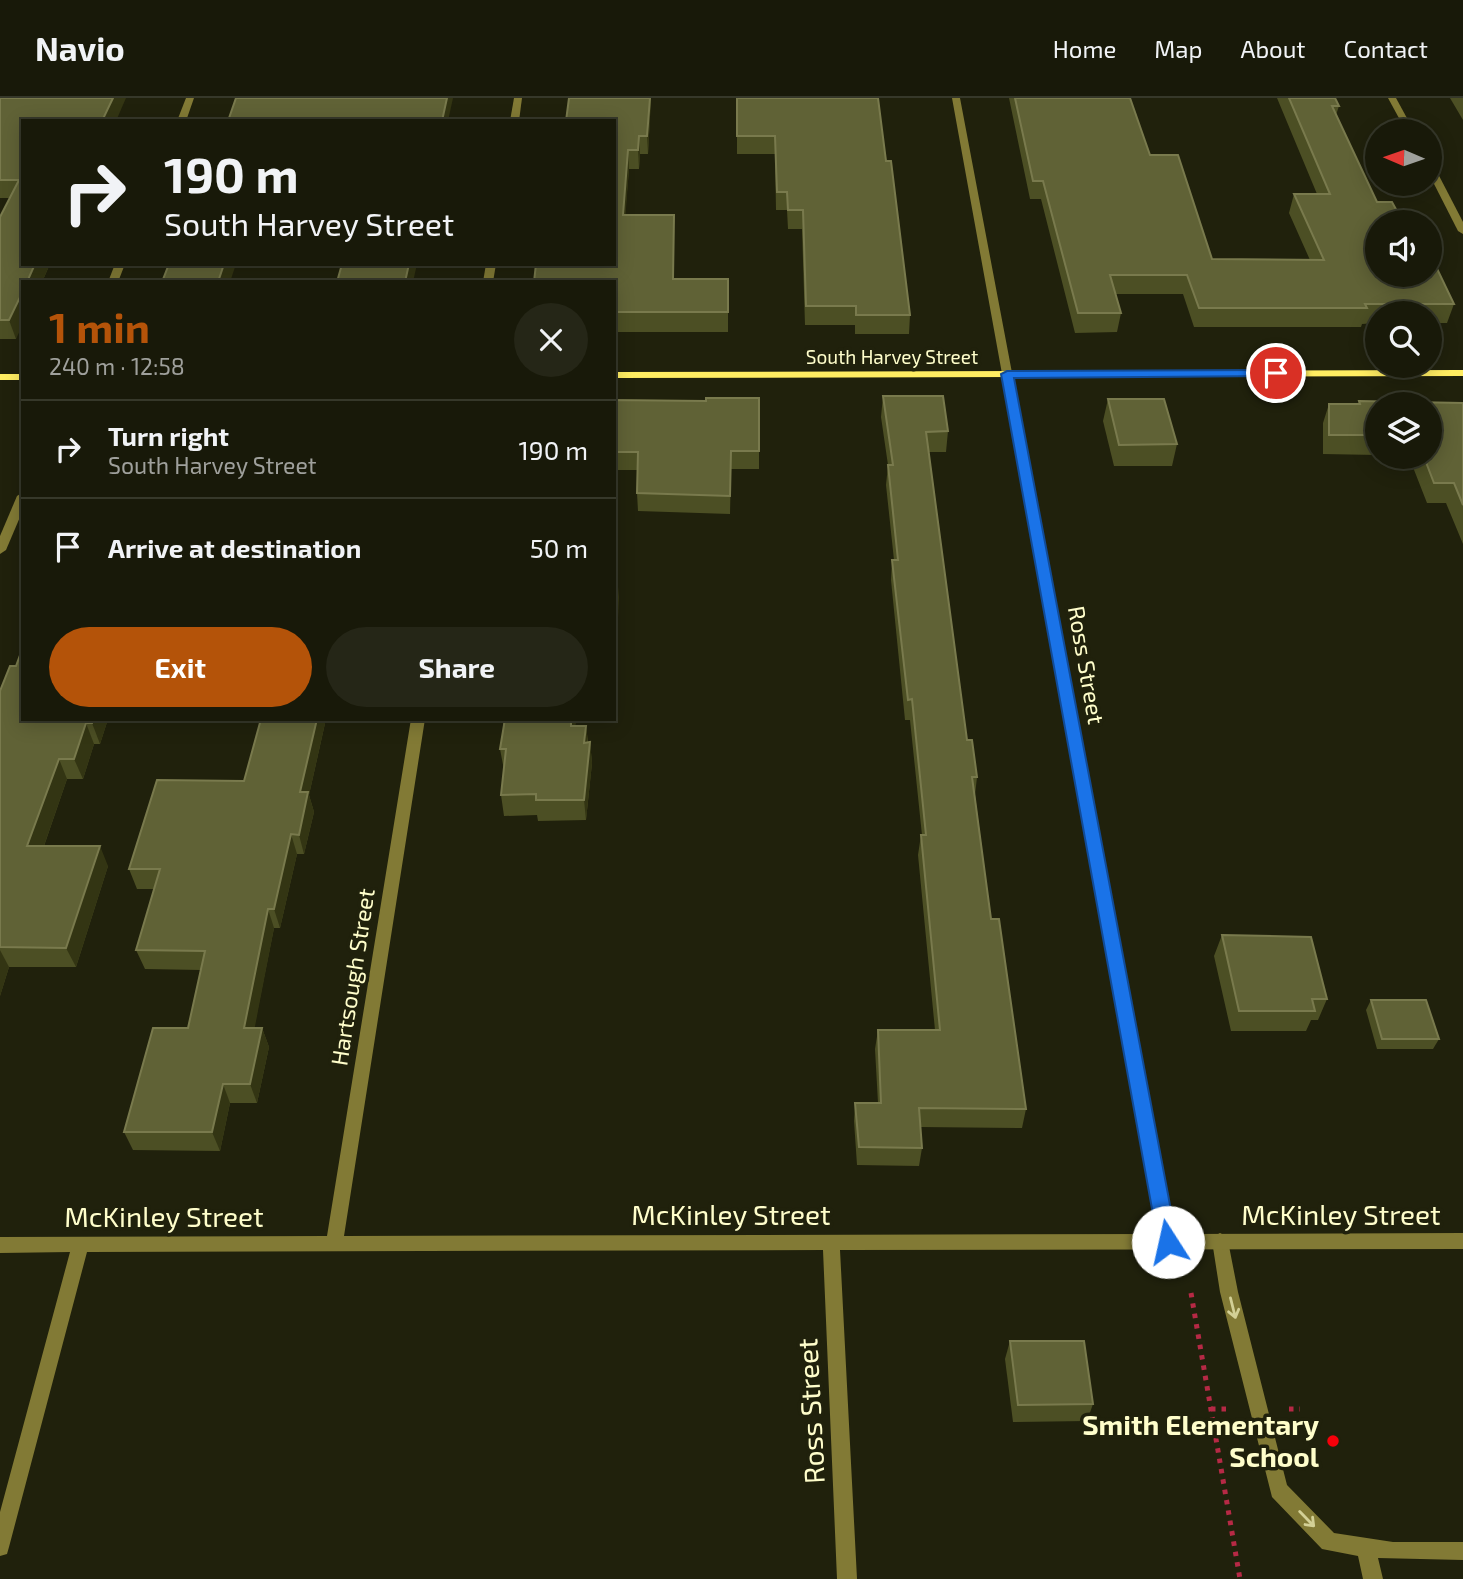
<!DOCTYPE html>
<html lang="en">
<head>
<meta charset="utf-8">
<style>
  body { margin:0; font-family:"Exo 2",sans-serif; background:#252617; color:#f1f3f6; height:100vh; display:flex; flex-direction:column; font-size:26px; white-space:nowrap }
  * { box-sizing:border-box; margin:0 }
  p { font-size:23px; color:#9fa09c }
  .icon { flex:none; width:38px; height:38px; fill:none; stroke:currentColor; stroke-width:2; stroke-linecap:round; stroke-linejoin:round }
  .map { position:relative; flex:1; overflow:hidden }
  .sheet { position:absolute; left:21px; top:182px; width:595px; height:441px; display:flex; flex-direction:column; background:#181909; border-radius:0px; box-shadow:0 4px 18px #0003,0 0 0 2px #36382a }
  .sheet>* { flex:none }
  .hud { position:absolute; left:21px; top:21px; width:595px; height:147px; border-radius:0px; box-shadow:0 4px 18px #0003,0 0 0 2px #36382a; background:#181909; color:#f1f3f6; overflow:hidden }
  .needle { width:46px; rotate:272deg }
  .tools { position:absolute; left:1365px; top:21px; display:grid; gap:14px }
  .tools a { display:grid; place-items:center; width:77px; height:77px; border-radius:50%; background:#181909; box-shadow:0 4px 18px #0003,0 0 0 2px #36382a; font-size:35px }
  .pin { position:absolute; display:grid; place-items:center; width:60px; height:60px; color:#fff; margin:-30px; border:4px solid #fff; border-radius:50%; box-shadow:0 2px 7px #0007 }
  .me { position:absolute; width:77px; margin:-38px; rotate:350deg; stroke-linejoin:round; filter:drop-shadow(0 0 5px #0008) }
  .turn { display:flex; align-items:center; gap:24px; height:147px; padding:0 28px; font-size:32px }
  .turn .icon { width:91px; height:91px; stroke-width:2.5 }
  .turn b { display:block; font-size:49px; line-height:60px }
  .round { display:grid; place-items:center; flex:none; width:74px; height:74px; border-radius:37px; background:#252617 }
  .head { display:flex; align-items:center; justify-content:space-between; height:119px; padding:0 28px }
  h1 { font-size:42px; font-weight:700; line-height:52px; color:#b45309 }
  .button { display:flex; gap:14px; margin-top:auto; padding:14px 28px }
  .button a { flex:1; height:80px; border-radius:42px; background:#b45309; color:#fff; font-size:28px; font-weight:700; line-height:80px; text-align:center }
  .button a+a { background:#252617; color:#f1f3f6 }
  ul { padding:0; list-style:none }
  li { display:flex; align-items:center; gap:21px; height:98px; padding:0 28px; border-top:2px solid #36382a }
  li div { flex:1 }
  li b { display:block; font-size:26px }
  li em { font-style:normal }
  header { display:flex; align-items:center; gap:42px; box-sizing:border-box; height:98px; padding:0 35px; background:#181909; border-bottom:2px solid #36382a }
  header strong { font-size:33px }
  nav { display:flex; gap:38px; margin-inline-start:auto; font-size:24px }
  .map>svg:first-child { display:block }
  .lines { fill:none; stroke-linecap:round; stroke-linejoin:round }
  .path { stroke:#b62945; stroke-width:5; stroke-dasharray:4.5 6; stroke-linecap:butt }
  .lane { fill:#827a35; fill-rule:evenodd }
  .street { fill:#827a35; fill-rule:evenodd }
  .secondary { fill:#ffed62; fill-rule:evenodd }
  .wall { fill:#4c4f24 }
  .shaded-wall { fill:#333513 }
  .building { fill:#606236; stroke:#797a4d; stroke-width:2 }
  .oneway { stroke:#d3d096 }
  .route { fill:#1a73e8; stroke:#114b97; stroke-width:2 }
  .poi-dot { fill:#f6000a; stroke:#20210c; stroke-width:2.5 }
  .labels { text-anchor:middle; stroke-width:7; stroke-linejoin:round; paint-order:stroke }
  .far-street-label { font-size:19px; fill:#fffecb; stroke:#20210c }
  .street-label { font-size:23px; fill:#fffecb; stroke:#20210c }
  .near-street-label { font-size:28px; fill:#fffecb; stroke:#20210c }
  .near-poi-label { font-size:28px; font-weight:bold; fill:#fffecb; stroke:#20210c; text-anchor:end }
</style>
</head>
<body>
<header>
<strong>Navio</strong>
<nav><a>Home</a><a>Map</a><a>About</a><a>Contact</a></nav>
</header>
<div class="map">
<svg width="1463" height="1481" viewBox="0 0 1463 1481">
  <rect width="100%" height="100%" fill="#20210c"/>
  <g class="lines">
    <!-- path -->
    <g class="path">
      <polyline points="1191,1195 1240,1481"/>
      <polyline points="1211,1311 1227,1311"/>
      <polyline points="1289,1311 1300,1311"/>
    </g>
    <!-- lane -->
    <polygon class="lane" points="1220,1135 1226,1138 1228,1143 1238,1194 1287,1387 1334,1435 1393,1444 1463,1444 1463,1462 1378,1460 1383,1481 1363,1481 1358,1458 1322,1451 1272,1399 1220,1194 1212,1143 1214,1138"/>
    <!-- street -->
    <g class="street">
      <polygon points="186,0 194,0 186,23 177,23"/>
      <polygon points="514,0 522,0 519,23 510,23"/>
      <polygon points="952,0 960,0 1175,1136 1463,1135 1463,1151 840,1152 857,1481 837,1481 823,1152 87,1154 9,1449 7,1456 0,1458 0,1414 70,1154 0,1155 0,1139 327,1138 411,621 425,621 344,1138 1158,1136"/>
      <polygon points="1388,0 1396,0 1414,33 1406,33"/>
      <polygon points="1430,67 1435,70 1463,124 1463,136 1458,133 1430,78"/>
      <polygon points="115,166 125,166 118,184 108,184"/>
      <polygon points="486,166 496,166 493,184 483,184"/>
      <polygon points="23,394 23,412 6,452 0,456 0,438 17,398"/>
    </g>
    <!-- secondary -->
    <g class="secondary">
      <polygon points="1463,272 1463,278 614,280 614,274"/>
      <rect x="0" y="276" width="23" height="6"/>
    </g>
  </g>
  <!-- wall -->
  <g class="wall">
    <polygon points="0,0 50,166 42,184 23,184 16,241 0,241 0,119 10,100 0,100"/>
    <polygon points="569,0 651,0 648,56 640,56 639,71 629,71 625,117 674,117 674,181 728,181 728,234 614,234 614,166"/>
    <polygon points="737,0 886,63 910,217 909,236 855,236 855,227 805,227 802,131 788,131 787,112 776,112 775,56 737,56"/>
    <polygon points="1009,0 1130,0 1150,57 1212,161 1310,162 1289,115 1294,96 1317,96 1277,0 1335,0 1339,8 1336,17 1377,124 1454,206 1447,225 1430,225 1430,215 1377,215 1377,225 1362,226 1361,229 1194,229 1183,196 1116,196 1121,215 1117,234 1075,235 1041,101 1030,101"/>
    <polygon points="1450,0 1463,0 1463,22"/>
    <polygon points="883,298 948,333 946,354 929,354 967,642 977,679 975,697 991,821 1026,1011 1022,1030 920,1029 922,1050 919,1068 857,1067 854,1023 855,1005 878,1005 875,951 878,932 935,932 918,757 921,737 922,737 910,622 905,622 891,482 892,462 894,462 886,387 888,367 881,319"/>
    <polygon points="759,300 759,371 731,371 730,416 638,413 637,395 638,372 614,372 614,302 706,303"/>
    <polygon points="1108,301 1177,346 1172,368 1114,368 1103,323"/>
    <polygon points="1359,303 1463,305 1463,446 1446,405 1427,405 1409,359 1430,359 1430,306 1377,306 1377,357 1323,356 1323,325 1329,306 1358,306"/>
    <polygon points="16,568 23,621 108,621 100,646 94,646 83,681 67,681 44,748 108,768 76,869 9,869 0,898 0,593"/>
    <polygon points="261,621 326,621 309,697 314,714 304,756 297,756 280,830 274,830 254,930 262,930 269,949 257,1005 230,1005 220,1053 133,1052 124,1034 188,930 201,872 145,871 136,852 154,791 137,791 129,771 244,683"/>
    <polygon points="502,621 576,621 575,628 586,628 588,644 590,644 592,665 586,722 538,723 537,717 504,718 501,697 504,672 500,651 504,630"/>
    <polygon points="1222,837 1327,901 1318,922 1311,922 1306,933 1231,933 1214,858"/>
    <polygon points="1371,902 1439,941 1433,951 1377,951 1366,912"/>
    <polygon points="1010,1243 1093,1306 1087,1323 1013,1324 1005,1261"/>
  </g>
  <!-- shaded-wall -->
  <g class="shaded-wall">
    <polygon points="113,0 126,0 116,23 102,23"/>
    <polygon points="447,0 453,0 448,23 442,23"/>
    <polygon points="650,0 651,0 648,56 647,38"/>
    <polygon points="639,38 640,56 639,71 638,52"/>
    <polygon points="628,52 629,71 624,137 623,117"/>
    <polygon points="35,166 50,166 42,184 27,184"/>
    <polygon points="224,166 236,166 230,184 218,184"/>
    <polygon points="409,166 417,166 413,184 405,184"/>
    <polygon points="23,193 23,226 16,241 9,222"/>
    <polygon points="617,478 619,499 615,583 614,541"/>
    <polygon points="93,621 108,621 100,646 92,625"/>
    <polygon points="317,621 326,621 309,697 314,714 304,756 299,737 300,694"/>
    <polygon points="571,621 576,621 573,649 571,628"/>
    <polygon points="86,625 94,646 83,681 74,661"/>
    <polygon points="586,628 588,649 584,645"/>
    <polygon points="590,644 592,665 586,722 584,702"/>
    <polygon points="59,661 67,681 37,768 27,748"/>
    <polygon points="291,736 297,756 280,830 274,811"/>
    <polygon points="100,748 108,768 76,869 66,850"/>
    <polygon points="268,811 274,830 251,949 244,930"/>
    <polygon points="0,852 9,869 0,898"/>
    <polygon points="262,930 269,949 257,1005 250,986"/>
    <polygon points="223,986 230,1005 220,1053 212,1034"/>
  </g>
  <!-- building -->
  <g class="building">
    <polygon points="0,0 113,0 102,23 23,23 23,166 35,166 27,184 23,184 23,193 9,222 0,222 0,119 19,82 0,82"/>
    <polygon points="236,0 447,0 442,23 228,23"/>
    <polygon points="569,0 650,0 647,38 639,38 638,52 628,52 623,117 674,117 673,181 728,181 728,214 614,214 614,184 534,184 536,166 614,166 614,23 566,23"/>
    <polygon points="737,0 878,0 886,63 891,63 910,217 856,217 856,208 806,208 803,112 788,112 787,94 777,94 775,38 737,38"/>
    <polygon points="1015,0 1130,0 1150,57 1178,57 1212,161 1324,162 1294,96 1330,96 1289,0 1335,0 1339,8 1332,8 1377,104 1392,104 1403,124 1377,124 1377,177 1430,177 1430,156 1454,206 1365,206 1367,210 1199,210 1187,177 1110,177 1121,215 1078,215 1043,83 1033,83"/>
    <polygon points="169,166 224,166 218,184 162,184"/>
    <polygon points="342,166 409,166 405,184 337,184"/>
    <polygon points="883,298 943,298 948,333 926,334 967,642 972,642 977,679 972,679 991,821 999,821 1026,1011 919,1010 922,1050 859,1049 855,1005 881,1005 878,932 940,932 921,737 926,737 912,601 908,602 892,462 898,462 888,367 893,367"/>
    <polygon points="706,300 759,300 759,353 731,353 730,398 637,395 638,354 614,354 614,302 706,303"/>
    <polygon points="1108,301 1164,301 1177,346 1119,347"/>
    <polygon points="1359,303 1463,305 1463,407 1454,385 1434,385 1424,359 1430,359 1430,306 1377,306 1377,337 1329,337 1329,306 1360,306"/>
    <polygon points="614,478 617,478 614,541"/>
    <polygon points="23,549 23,621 93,621 92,625 86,625 74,661 59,661 27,748 100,748 66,850 0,849 0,593 10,568 16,568"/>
    <polygon points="261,621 317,621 300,694 308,694 299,737 291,736 274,811 268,811 244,930 262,930 250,986 223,986 212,1034 124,1034 153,930 188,930 205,853 136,852 160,771 129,771 157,682 244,683"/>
    <polygon points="505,621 571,621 571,628 586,628 584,645 590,644 584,702 536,702 536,696 501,697 506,651 500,651"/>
    <polygon points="1222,837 1311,839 1327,901 1312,901 1315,913 1239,913"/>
    <polygon points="1371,902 1426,902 1439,941 1382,941"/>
    <polygon points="1010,1243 1084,1243 1093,1306 1018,1307"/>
  </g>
  <!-- one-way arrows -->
  <defs><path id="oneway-shaft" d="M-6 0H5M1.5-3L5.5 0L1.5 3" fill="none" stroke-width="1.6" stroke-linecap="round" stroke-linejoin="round" transform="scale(1.75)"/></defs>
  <g class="oneway">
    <use href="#oneway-shaft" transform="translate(1233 1210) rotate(76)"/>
    <use href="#oneway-shaft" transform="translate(1307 1421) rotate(46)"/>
  </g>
  <!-- route -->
  <polygon class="route" points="1276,272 1280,273 1280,278 1014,280 1177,1144 1174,1150 1168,1152 1161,1150 1158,1144 1001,276 1007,273"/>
  <!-- markers -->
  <circle class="poi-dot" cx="1333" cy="1343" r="7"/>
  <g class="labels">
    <!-- far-street labels -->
    <g class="far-street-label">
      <text x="892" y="266">South Harvey Street</text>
    </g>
    <!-- street labels -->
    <g class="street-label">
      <text transform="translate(1086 567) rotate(80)" y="8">Ross Street</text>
      <text transform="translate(353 879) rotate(-81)" y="8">Hartsough Street</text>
    </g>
    <!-- near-street labels -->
    <g class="near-street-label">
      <text x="731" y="1127">McKinley Street</text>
      <text x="1341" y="1127">McKinley Street</text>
      <text x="164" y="1129">McKinley Street</text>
      <text transform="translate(811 1313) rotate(-93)" y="10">Ross Street</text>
    </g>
    <!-- near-poi labels -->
    <g class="near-poi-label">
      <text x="1319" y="1337">Smith Elementary<tspan x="1319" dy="32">School</tspan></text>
    </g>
  </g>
</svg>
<div class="tools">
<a><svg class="needle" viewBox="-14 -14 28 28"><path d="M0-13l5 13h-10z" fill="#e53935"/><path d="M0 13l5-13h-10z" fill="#9fa09c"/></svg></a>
<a><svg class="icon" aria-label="sound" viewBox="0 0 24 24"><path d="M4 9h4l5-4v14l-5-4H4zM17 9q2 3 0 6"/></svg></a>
<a><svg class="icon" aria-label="search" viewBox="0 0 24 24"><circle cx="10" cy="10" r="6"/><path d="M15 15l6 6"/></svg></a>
<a><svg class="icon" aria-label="layers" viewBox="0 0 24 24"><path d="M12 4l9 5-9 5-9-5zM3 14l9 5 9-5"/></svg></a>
</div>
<div class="pin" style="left:1276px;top:275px;background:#d93025"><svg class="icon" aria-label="arrive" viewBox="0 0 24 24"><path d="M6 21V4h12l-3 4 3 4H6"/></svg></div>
<svg class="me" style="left:1168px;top:1144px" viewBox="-20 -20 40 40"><circle r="19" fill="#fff"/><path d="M0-13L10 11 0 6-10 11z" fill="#1a73e8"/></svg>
<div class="hud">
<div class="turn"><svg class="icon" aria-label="right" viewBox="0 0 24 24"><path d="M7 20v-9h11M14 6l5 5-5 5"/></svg><div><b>190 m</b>South Harvey Street</div></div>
</div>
<section class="sheet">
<div class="head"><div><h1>1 min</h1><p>240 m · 12:58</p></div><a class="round"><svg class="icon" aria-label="close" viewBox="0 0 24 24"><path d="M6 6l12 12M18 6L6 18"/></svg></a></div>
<ul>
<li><svg class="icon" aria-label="right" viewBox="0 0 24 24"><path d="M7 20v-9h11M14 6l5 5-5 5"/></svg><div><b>Turn right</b><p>South Harvey Street</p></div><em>190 m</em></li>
<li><svg class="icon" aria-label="arrive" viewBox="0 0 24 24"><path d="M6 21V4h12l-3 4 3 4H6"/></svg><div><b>Arrive at destination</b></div><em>50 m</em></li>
</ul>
<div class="button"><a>Exit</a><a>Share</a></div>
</section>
</div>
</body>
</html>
